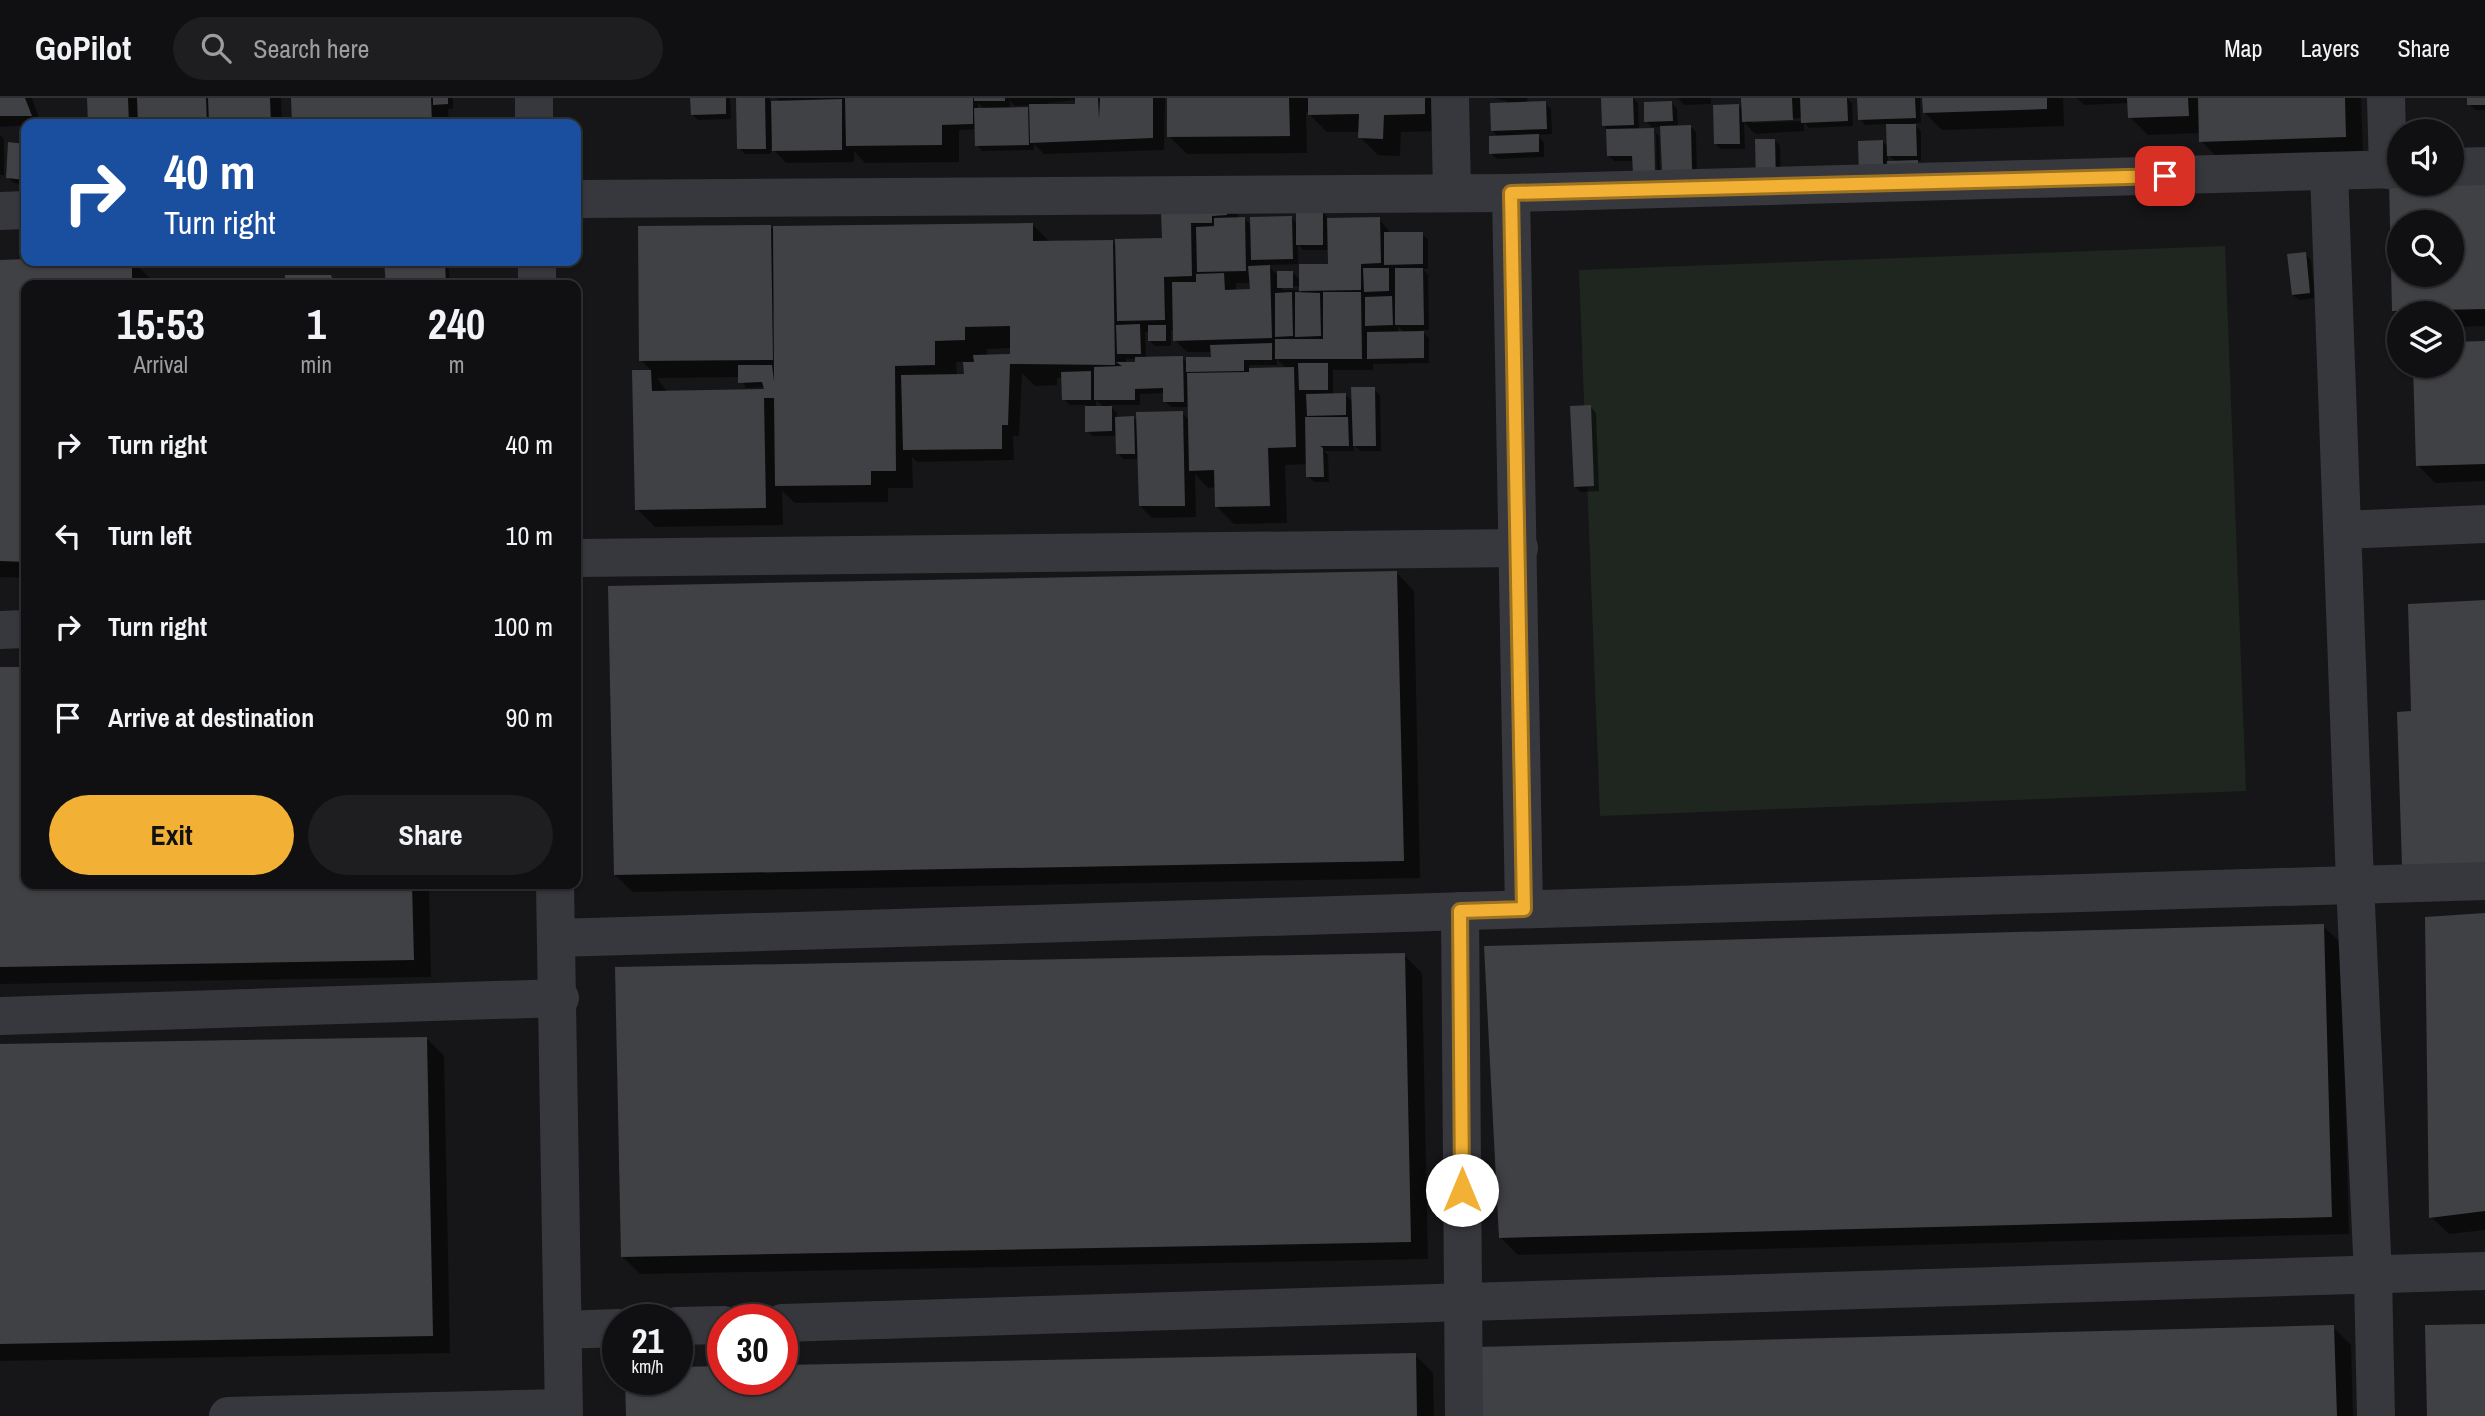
<!DOCTYPE html>
<html lang="en">
<head>
<meta charset="utf-8">
<style>
  body { margin:0; font-family:"Archivo Narrow",sans-serif; background:#1e1e20; color:#f1f3f6; height:100vh; display:flex; flex-direction:column; font-size:26px; white-space:nowrap }
  * { box-sizing:border-box; margin:0 }
  p { font-size:23px; color:#9c9d9f }
  .icon { flex:none; width:38px; height:38px; fill:none; stroke:currentColor; stroke-width:2; stroke-linecap:round; stroke-linejoin:round }
  .map { position:relative; flex:1; overflow:hidden }
  .panel { position:absolute; left:21px; top:182px; width:560px; height:609px; display:flex; flex-direction:column; background:#101012; border-radius:14px; box-shadow:0 2px 5px #0004,0 0 0 2px #303032 }
  .panel>* { flex:none }
  .guide { position:absolute; left:21px; top:21px; width:560px; height:147px; border-radius:14px; box-shadow:0 2px 5px #0004,0 0 0 2px #303032; background:#1a4fa0; color:#fff; overflow:hidden }
  .buttons { position:absolute; left:2387px; top:21px; display:grid; gap:14px }
  .buttons a { display:grid; place-items:center; width:77px; height:77px; border-radius:50%; background:#101012; box-shadow:0 2px 5px #0004,0 0 0 2px #303032; font-size:35px }
  .speed { position:absolute; left:602px; top:1206px; display:flex; gap:14px; font-size:35px; font-weight:700; text-align:center }
  .speed>* { display:grid; place-content:center; width:91px; height:91px; border-radius:50%; background:#101012; box-shadow:0 2px 5px #0004,0 0 0 2px #303032; line-height:1 }
  .speed small { font-size:18px; font-weight:400 }
  .speed .limit { border:10px solid #d22; background:#fff; color:#111 }
  .pin { position:absolute; display:grid; place-items:center; width:60px; height:60px; color:#fff; margin:-30px; border-radius:14px; box-shadow:0 4px 10px #0006 }
  .me { position:absolute; width:77px; margin:-38px; rotate:0deg; stroke-linejoin:round; filter:drop-shadow(0 0 5px #0008) }
  .turn { display:flex; align-items:center; gap:24px; height:147px; padding:0 28px; font-size:32px }
  .turn .icon { width:91px; height:91px; stroke-width:2.5 }
  .turn b { display:block; font-size:49px; line-height:60px }
  .eta { display:flex; justify-content:space-evenly; align-items:center; height:119px; text-align:center }
  .eta b { font-size:42px; font-weight:800; line-height:49px }
  .button { display:flex; gap:14px; margin-top:auto; padding:14px 28px }
  .button a { flex:1; height:80px; border-radius:42px; background:#f2b134; color:#111; font-size:28px; font-weight:800; line-height:80px; text-align:center }
  .button a+a { background:#1e1e20; color:#f1f3f6 }
  ul { padding:0; list-style:none }
  li { display:flex; align-items:center; gap:21px; height:91px; padding:0 28px }
  li div { flex:1 }
  li b { display:block; font-size:26px }
  li em { font-style:normal }
  header { display:flex; align-items:center; gap:42px; box-sizing:border-box; height:98px; padding:0 35px; background:#101012; border-bottom:2px solid #303032 }
  header strong { font-size:33px }
  nav { display:flex; gap:38px; margin-inline-start:auto; font-size:24px }
  .search { width:490px; height:63px; background:#1e1e20; display:flex; align-items:center; gap:18px; box-sizing:border-box; padding:0 24px; border-radius:38px; color:#9c9d9f; font-size:26px }
  .map>svg:first-child { display:block }
  .pitch { fill:#1e261f }
  .shadow { fill:#0007; fill-rule:evenodd }
  .building { fill:#404145; fill-rule:evenodd }
  .lines { fill:none; stroke-linecap:round; stroke-linejoin:round }
  .minor { stroke:#37383d; stroke-width:38 }
  .route-casing { stroke:#9d7322; stroke-width:18 }
  .route { stroke:#f2b134; stroke-width:12 }
</style>
</head>
<body>
<header>
<strong>GoPilot</strong>
<div class="search"><svg class="icon" aria-label="search" viewBox="0 0 24 24"><circle cx="10" cy="10" r="6"/><path d="M15 15l6 6"/></svg>Search here</div>
<nav><a>Map</a><a>Layers</a><a>Share</a></nav>
</header>
<div class="map">
<svg width="2485" height="1318" viewBox="0 0 2485 1318">
  <rect width="100%" height="100%" fill="#161618"/>
  <!-- pitch -->
  <polygon class="pitch" points="2225,148 2246,693 1600,718 1579,172"/>
  <!-- shadow -->
  <g class="shadow">
    <polygon points="0,0 32,0 41,26 0,29"/>
    <polygon points="89,0 281,0 282,26 90,26"/>
    <polygon points="293,0 453,0 453,11 448,11 449,26 294,26"/>
    <polygon points="692,0 730,0 731,21 698,22 692,16"/>
    <path d="M738,0H770V4H780L776,0H1165L1164,52L1044,56L1034,46V52L982,53L977,47L976,31L959,32V64L865,65L854,53V64L786,65L771,49V56H745L739,50ZM1077,2V8H1048L1047,5ZM1010,3L1015,8L1031,7V15L1027,11H1010ZM978,4L985,12H978Z"/>
    <polygon points="1169,0 1441,0 1442,33 1401,34 1400,58 1378,57 1360,39 1361,34 1327,34 1306,13 1307,55 1187,56 1169,38"/>
    <polygon points="1494,0 1527,0 1528,6 1545,5 1551,11 1552,36 1537,37 1544,44 1544,59 1497,61 1491,55 1499,39 1492,33 1507,6 1507,3"/>
    <polygon points="1633,0 1638,5 1639,32 1653,32 1659,38 1660,80 1657,80 1656,35 1652,35 1634,63 1614,63 1609,58 1608,32 1604,28"/>
    <polygon points="1678,0 1711,0 1711,6 1684,7"/>
    <path d="M1742,0H1847L1852,5L1853,28L1809,30L1804,24V33L1755,36L1744,24L1745,51H1721L1716,46L1738,7L1743,12ZM1801,20V23L1752,25V22Z"/>
    <path d="M1859,0H1920L1921,25H1913L1921,33V63H1916L1923,69L1866,86L1882,43L1889,50L1888,26L1865,27L1860,21ZM1888,56L1896,64H1888Z"/>
    <polygon points="1924,0 2063,0 2064,28 1942,32 1924,14"/>
    <polygon points="2077,0 2361,0 2363,57 2219,61 2201,43 2201,35 2148,37 2130,19 2129,5 2084,7"/>
    <polygon points="2469,0 2485,0 2485,12 2475,12 2469,6"/>
    <polygon points="1672,5 1677,11 1678,29 1690,28 1696,34 1697,77 1670,78 1662,29 1652,29 1646,23"/>
    <polygon points="0,37 4,41 4,77 0,77"/>
    <polygon points="1756,43 1775,43 1780,48 1781,83"/>
    <polygon points="10,46 26,47 26,86 14,85 8,80"/>
    <path d="M2485,84V228L2452,229V215L2399,218L2394,212L2391,86ZM2399,124H2452V177H2399Z"/>
    <path d="M1322,112L1328,121H1379L1391,136H1422L1428,141V171H1423L1428,177L1429,232H1420L1429,240V265L1373,266V272H1333V297H1346L1353,304L1374,291L1380,297L1381,353H1360L1354,347V353H1324L1328,357L1329,384H1314L1308,378V366L1285,367L1287,425L1234,426L1216,408V389L1208,390L1195,376L1196,419L1152,420L1140,408L1139,361H1123L1118,355L1117,338H1093L1087,333V307H1070L1064,301L1063,280H1057V287L1035,288L1022,275L1019,338H1013L1014,362L917,364L912,359L913,390H888V404L795,405L782,393L783,427L655,429L637,411L634,274L652,273L641,262L770,129L775,133L1033,127L1050,144H1112L1117,148L1164,142L1163,116L1238,114V121H1245L1252,128L1292,120L1297,126ZM1298,146L1303,152H1329L1330,167L1301,183L1292,174L1279,178L1267,167L1298,166ZM1236,185H1251L1252,193H1236ZM1282,188H1302L1300,192L1305,196H1298V192H1282ZM1398,228L1405,235H1398ZM1171,233H1175V242L1187,254H1213V260L1187,265L1182,259L1146,260L1145,234H1150V243L1155,248H1171ZM1012,250L1009,258H987V251ZM1126,261H1137V265L1126,267ZM1277,261L1287,271L1249,272V267H1277ZM956,264H965V278H957ZM740,279L746,290L764,289L765,293L668,295L657,280ZM1165,295V303L1171,309H1190V323L1182,315L1138,325L1134,320H1117V315L1109,307H1140V296ZM1096,302L1101,306L1104,310H1096Z"/>
    <polygon points="2305,156 2311,162 2315,200 2299,202 2293,197"/>
    <polygon points="132,163 149,179 149,187 26,187 26,480 0,479 0,164"/>
    <polygon points="386,163 448,163 450,187 388,187"/>
    <polygon points="2485,245 2485,383 2435,385 2418,367 2415,268 2452,268 2452,246"/>
    <polygon points="1591,309 1596,315 1599,393 1581,394 1575,389"/>
    <polygon points="1397,475 1414,493 1420,780 633,794 615,777"/>
    <polygon points="0,571 26,571 26,786 429,786 431,879 0,886"/>
    <polygon points="2485,818 2485,1132 2449,1136 2431,1119"/>
    <polygon points="2323,828 2341,845 2349,1136 1518,1157 1500,1139"/>
    <polygon points="1404,857 1422,875 1428,1161 640,1176 622,1158"/>
    <polygon points="426,940 444,958 450,1255 0,1263 0,948"/>
    <polygon points="2333,1229 2351,1247 2353,1318 1481,1318"/>
    <polygon points="1415,1257 1433,1275 1434,1318 628,1318 627,1281 782,1281"/>
  </g>
  <!-- building -->
  <g class="building">
    <polygon points="0,0 25,0 32,18 0,18"/>
    <polygon points="87,0 128,0 129,26 88,26"/>
    <polygon points="137,0 206,0 207,26 138,26"/>
    <polygon points="208,0 270,0 271,26 209,26"/>
    <polygon points="291,0 431,0 432,26 292,26"/>
    <polygon points="433,0 448,0 448,6 433,7"/>
    <polygon points="690,0 726,0 726,16 691,17"/>
    <polygon points="736,0 765,0 766,51 737,51"/>
    <polygon points="845,0 973,0 973,26 942,27 942,47 846,48"/>
    <rect x="974" y="0" width="31" height="3"/>
    <polygon points="1075,0 1098,0 1099,21 1100,0 1153,0 1153,40 1030,45 1029,6 1075,6"/>
    <polygon points="1167,0 1289,0 1290,38 1167,39"/>
    <polygon points="1308,0 1425,0 1425,16 1384,17 1383,41 1358,40 1359,16 1308,17"/>
    <polygon points="1601,0 1633,0 1634,27 1602,28"/>
    <polygon points="1741,0 1792,0 1793,22 1742,24"/>
    <polygon points="1800,0 1847,0 1848,23 1801,25"/>
    <polygon points="1857,0 1915,0 1916,20 1858,22"/>
    <polygon points="1922,0 2047,0 2047,11 1923,15"/>
    <polygon points="2127,0 2188,0 2189,18 2128,20"/>
    <polygon points="2198,0 2345,0 2346,39 2199,44"/>
    <rect x="2467" y="0" width="18" height="7"/>
    <polygon points="842,1 842,52 772,53 771,3"/>
    <polygon points="1546,3 1547,31 1491,33 1490,5"/>
    <polygon points="1672,3 1673,23 1644,24 1644,4"/>
    <polygon points="1739,6 1740,46 1714,46 1713,7"/>
    <polygon points="1028,9 1029,47 975,48 974,10"/>
    <polygon points="1886,26 1916,26 1917,58 1887,58"/>
    <polygon points="1691,27 1692,72 1662,73 1660,28"/>
    <polygon points="1654,30 1655,75 1633,75 1632,58 1607,58 1606,31"/>
    <polygon points="1539,36 1539,54 1489,56 1489,38"/>
    <polygon points="1755,41 1775,41 1776,84 1756,85"/>
    <polygon points="1883,42 1883,80 1859,81 1858,43"/>
    <polygon points="8,44 26,46 26,82 6,80"/>
    <polygon points="1918,62 1919,79 1887,80 1887,63"/>
    <path d="M2485,82V211L2392,213L2389,84L2452,86ZM2399,124H2452V177H2399Z"/>
    <polygon points="1226,100 1227,117 1212,118 1212,125 1191,125 1192,178 1164,179 1165,222 1117,223 1115,141 1162,140 1161,115"/>
    <rect x="1296" y="110" width="27" height="37"/>
    <polygon points="1292,118 1293,161 1251,162 1250,119"/>
    <polygon points="1245,119 1246,173 1197,174 1196,129 1214,128 1214,120"/>
    <polygon points="1380,119 1381,165 1361,166 1361,192 1299,193 1299,166 1328,166 1327,120"/>
    <polygon points="1033,125 1033,143 1113,142 1115,267 1010,266 1008,327 1002,327 1002,351 903,352 901,277 964,276 963,264 974,264 973,257 1010,256 1010,228 965,229 965,242 935,243 935,267 895,268 896,373 871,373 871,387 775,388 774,300 764,300 766,410 635,412 632,272 651,272 652,293 764,291 762,284 738,285 738,267 772,267 774,283 773,128"/>
    <polygon points="771,127 773,262 639,263 638,128"/>
    <polygon points="1384,134 1423,134 1423,166 1384,167"/>
    <polygon points="2306,154 2310,195 2292,197 2287,156"/>
    <polygon points="26,161 132,163 132,187 26,187 26,464 0,463 0,162"/>
    <polygon points="384,163 445,163 446,186 386,187"/>
    <polygon points="1270,167 1272,240 1173,243 1172,184 1196,184 1196,176 1224,175 1225,192 1250,191 1248,168"/>
    <polygon points="1363,170 1389,170 1389,193 1364,194"/>
    <polygon points="1395,170 1423,170 1424,227 1395,227"/>
    <rect x="1277" y="173" width="16" height="17"/>
    <polygon points="285,177 331,177 335,187 285,187"/>
    <polygon points="1292,194 1293,238 1275,239 1275,195"/>
    <polygon points="1295,194 1320,195 1321,238 1295,239"/>
    <polygon points="1323,194 1361,194 1362,261 1275,261 1275,241 1323,241"/>
    <polygon points="1392,198 1393,227 1365,228 1365,199"/>
    <polygon points="1140,226 1141,256 1117,256 1116,227"/>
    <rect x="1148" y="227" width="18" height="16"/>
    <polygon points="1424,233 1424,260 1367,261 1367,234"/>
    <polygon points="2485,243 2485,366 2416,368 2413,268 2452,268 2452,244"/>
    <polygon points="1272,245 1272,262 1244,262 1244,273 1186,274 1186,259 1211,259 1210,247"/>
    <polygon points="1183,258 1184,304 1163,304 1163,290 1135,291 1135,302 1094,302 1094,269 1122,268 1116,264 1135,264 1135,259"/>
    <polygon points="1298,265 1328,265 1328,292 1299,292"/>
    <polygon points="1294,269 1296,349 1268,350 1270,408 1215,409 1214,372 1189,373 1187,275 1249,274 1249,270"/>
    <polygon points="1091,273 1091,302 1062,302 1061,274"/>
    <polygon points="1351,289 1375,289 1376,348 1353,348"/>
    <polygon points="1346,295 1346,317 1307,318 1306,296"/>
    <polygon points="1591,307 1594,388 1574,389 1570,308"/>
    <polygon points="1085,308 1112,308 1112,333 1085,334"/>
    <polygon points="1183,313 1185,408 1139,408 1136,314"/>
    <polygon points="1134,318 1135,356 1116,356 1115,319"/>
    <polygon points="1305,319 1348,319 1349,348 1320,348 1323,350 1324,379 1306,379"/>
    <polygon points="1397,473 1404,763 614,777 608,488"/>
    <polygon points="2485,502 2485,765 2402,767 2397,614 2411,613 2408,506"/>
    <polygon points="0,569 26,569 26,786 412,786 414,862 0,869"/>
    <polygon points="2485,815 2485,1113 2429,1120 2425,819"/>
    <polygon points="2324,826 2332,1119 1499,1140 1484,848"/>
    <polygon points="1405,855 1411,1144 621,1159 615,869"/>
    <polygon points="427,939 433,1238 0,1246 0,946"/>
    <polygon points="2485,1226 2485,1318 2427,1318 2425,1227"/>
    <polygon points="2334,1227 2337,1318 1479,1318 1477,1249"/>
    <polygon points="1416,1255 1417,1318 626,1318 625,1281 677,1281 677,1269 723,1268 723,1281 782,1281 782,1267"/>
  </g>
  <g class="lines">
    <!-- minor -->
    <g class="minor">
      <polyline points="534,0 534,26"/>
      <polyline points="1450,0 1452,94"/>
      <polyline points="2386,0 2388,72"/>
      <polyline points="2452,69 2485,68"/>
      <polyline points="2329,74 2355,785 2373,1177 2376,1318"/>
      <polyline points="1511,95 1524,811"/>
      <polyline points="576,101 1511,95 2399,71"/>
      <polyline points="0,113 26,112"/>
      <polyline points="537,163 537,187"/>
      <polyline points="2342,432 2485,426"/>
      <polyline points="576,460 1519,450"/>
      <polyline points="0,532 26,531"/>
      <polyline points="555,786 564,1318"/>
      <polyline points="1460,813 1464,1318"/>
      <polyline points="557,840 2485,783"/>
      <polyline points="0,918 560,900"/>
      <polyline points="782,1225 2485,1173"/>
      <polyline points="677,1228 723,1227"/>
      <polyline points="563,1232 618,1230"/>
      <polyline points="228,1318 563,1310"/>
    </g>
  </g>
  <g class="lines">
    <defs>
      <polyline id="route" points="1462,1092 1460,813 1524,811 1511,95 2165,78"/>
    </defs>
    <!-- route casing -->
    <use href="#route" class="route-casing"/>
    <!-- route -->
    <use href="#route" class="route"/>
  </g>
</svg>
<div class="buttons">
<a><svg class="icon" aria-label="sound" viewBox="0 0 24 24"><path d="M4 9h4l5-4v14l-5-4H4zM17 9q2 3 0 6"/></svg></a>
<a><svg class="icon" aria-label="search" viewBox="0 0 24 24"><circle cx="10" cy="10" r="6"/><path d="M15 15l6 6"/></svg></a>
<a><svg class="icon" aria-label="layers" viewBox="0 0 24 24"><path d="M12 4l9 5-9 5-9-5zM3 14l9 5 9-5"/></svg></a>
</div>
<div class="speed"><div>21<small>km/h</small></div><div class="limit">30</div></div>
<div class="pin" style="left:2165px;top:78px;background:#d93025"><svg class="icon" aria-label="arrive" viewBox="0 0 24 24"><path d="M6 21V4h12l-3 4 3 4H6"/></svg></div>
<svg class="me" style="left:1462px;top:1092px" viewBox="-20 -20 40 40"><circle r="19" fill="#fff"/><path d="M0-13L10 11 0 6-10 11z" fill="#f2b134"/></svg>
<div class="guide">
<div class="turn"><svg class="icon" aria-label="right" viewBox="0 0 24 24"><path d="M7 20v-9h11M14 6l5 5-5 5"/></svg><div><b>40 m</b>Turn right</div></div>
</div>
<section class="panel">
<div class="eta">
<div><b>15:53</b><p>Arrival</p></div>
<div><b>1</b><p>min</p></div>
<div><b>240</b><p>m</p></div>
</div>
<ul>
<li><svg class="icon" aria-label="right" viewBox="0 0 24 24"><path d="M7 20v-9h11M14 6l5 5-5 5"/></svg><div><b>Turn right</b></div><em>40 m</em></li>
<li><svg class="icon" aria-label="left" viewBox="0 0 24 24"><path d="M17 20v-9H6M10 6l-5 5 5 5"/></svg><div><b>Turn left</b></div><em>10 m</em></li>
<li><svg class="icon" aria-label="right" viewBox="0 0 24 24"><path d="M7 20v-9h11M14 6l5 5-5 5"/></svg><div><b>Turn right</b></div><em>100 m</em></li>
<li><svg class="icon" aria-label="arrive" viewBox="0 0 24 24"><path d="M6 21V4h12l-3 4 3 4H6"/></svg><div><b>Arrive at destination</b></div><em>90 m</em></li>
</ul>
<div class="button"><a>Exit</a><a>Share</a></div>
</section>
</div>
</body>
</html>
